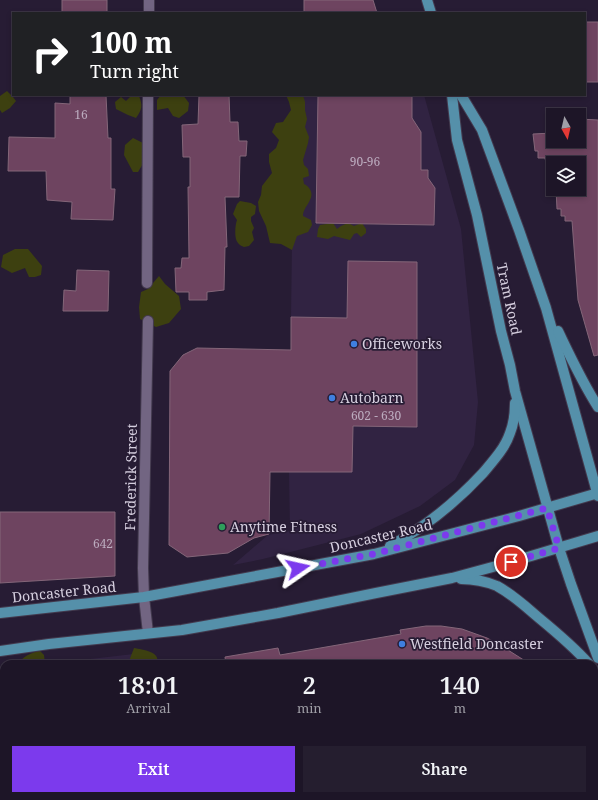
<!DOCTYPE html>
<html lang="en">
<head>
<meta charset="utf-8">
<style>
  body { margin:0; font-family:"Noto Serif",serif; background:#251e2f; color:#f1f3f6; height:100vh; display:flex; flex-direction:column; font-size:15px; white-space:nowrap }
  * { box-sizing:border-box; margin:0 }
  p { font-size:13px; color:#a09fa7 }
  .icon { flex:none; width:22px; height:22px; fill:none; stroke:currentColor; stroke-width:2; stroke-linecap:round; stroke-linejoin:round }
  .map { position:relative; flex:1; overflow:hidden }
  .sheet { position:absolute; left:0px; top:660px; width:598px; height:140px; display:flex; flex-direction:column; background:#1d1527; border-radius:12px 12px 0 0; box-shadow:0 2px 6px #0003,0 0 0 1px #3b3444 }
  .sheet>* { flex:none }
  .top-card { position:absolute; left:12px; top:12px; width:574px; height:84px; border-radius:0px; box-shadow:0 2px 6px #0003,0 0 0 1px #3b3444; background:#202124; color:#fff; overflow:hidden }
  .needle { width:26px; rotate:172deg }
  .controls { position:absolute; left:546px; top:108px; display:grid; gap:8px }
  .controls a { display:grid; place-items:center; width:40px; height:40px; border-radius:0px; background:#1d1527; box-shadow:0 2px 6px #0003,0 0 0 1px #3b3444; font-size:20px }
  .pin { position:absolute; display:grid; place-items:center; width:34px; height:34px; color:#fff; margin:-17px; border:2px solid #fff; border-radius:50%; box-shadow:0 1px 4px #0007 }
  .me { position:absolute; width:44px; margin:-22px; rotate:79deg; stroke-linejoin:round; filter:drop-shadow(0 0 3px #0008) }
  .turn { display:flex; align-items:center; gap:14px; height:84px; padding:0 12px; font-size:18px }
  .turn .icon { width:52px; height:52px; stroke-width:2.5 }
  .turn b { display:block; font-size:28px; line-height:34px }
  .eta { display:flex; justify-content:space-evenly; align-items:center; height:68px; text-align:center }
  .eta b { font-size:24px; font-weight:600; line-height:28px }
  .action { display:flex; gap:8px; margin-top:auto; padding:8px 12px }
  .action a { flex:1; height:46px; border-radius:0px; background:#7c3aed; color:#fff; font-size:16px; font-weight:600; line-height:46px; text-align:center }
  .action a+a { background:#251e2f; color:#f1f3f6 }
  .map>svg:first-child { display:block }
  .built { fill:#312342 }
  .green { fill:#3d4010 }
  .building { fill:#6e4460; stroke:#846679 }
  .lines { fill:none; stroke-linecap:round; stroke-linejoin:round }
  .street-casing { stroke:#433a4e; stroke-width:12 }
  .primary-casing { stroke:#433a4e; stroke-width:12 }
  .street { stroke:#726582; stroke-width:10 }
  .primary { stroke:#5590aa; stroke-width:10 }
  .route { stroke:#7c3aed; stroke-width:7; stroke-dasharray:0 12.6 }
  .shop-dot { fill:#3f7fe0; stroke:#271c34; stroke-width:1.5 }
  .leisure-dot { fill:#2e9e5b; stroke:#271c34; stroke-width:1.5 }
  .labels { text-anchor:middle; stroke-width:3.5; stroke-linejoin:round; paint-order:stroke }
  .number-label { font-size:12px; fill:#bcacbf }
  .street-label { font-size:14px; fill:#d6cfdf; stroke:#271c34 }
  .poi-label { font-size:14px; fill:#d6cfdf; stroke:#271c34; text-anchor:start }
</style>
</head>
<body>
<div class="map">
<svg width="598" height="800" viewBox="0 0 598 800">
  <rect width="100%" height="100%" fill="#271c34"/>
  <!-- built -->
  <g class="built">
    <polygon points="294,95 424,95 461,229 478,402 474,445 455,480 420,506 361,534 263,559 233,565 268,535 290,531 289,471 291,317"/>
    <polygon points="134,654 171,664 46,664"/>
    <polygon points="4,670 4,796 589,796 589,800 0,800 0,671"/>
  </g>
  <!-- green -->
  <g class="green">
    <polygon points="7,91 13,97 16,101 10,108 2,113 0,110 0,96"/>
    <polygon points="161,95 183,95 189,103 188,111 179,118 173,116 168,108 157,110 157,100"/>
    <path d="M286,95H303L305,102V110L307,119L305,127L309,137L308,143L303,160L304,165L308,169L309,176L303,178L304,184C306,185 308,186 309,188C317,198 303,206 303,216L311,220L312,225L308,232L297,236L292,250L281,244L270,243L266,226L259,211L258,202L261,195L262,186L272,173L269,162V154L276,148L279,140L272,132L276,123L283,122L291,110L289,102Z"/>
    <path d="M139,96C143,106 142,109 136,118L128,115L116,109L115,102L121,97L126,101L130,97Z"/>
    <polygon points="133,138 143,143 144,162 138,172 133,172 124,155 125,145"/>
    <path d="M240,201L251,203L256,206L255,214L251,217V221L254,228L252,232L254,240L249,246L244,247C242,246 239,245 238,243C234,239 235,225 237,220L233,214L237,204Z"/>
    <polygon points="333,223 337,229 341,226 348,223 354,226 362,223 366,229 366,233 361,237 357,233 354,234 350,240 334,236 328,239 317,237 318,229 320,225"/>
    <polygon points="15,249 28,249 42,266 41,275 35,277 29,277 25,268 12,273 1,267 3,255"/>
    <polygon points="159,276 165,284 179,296 181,309 169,323 156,327 140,319 139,307 141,292 148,289"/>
    <path d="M134,648C143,650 161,651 157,664H129V661Z"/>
    <path d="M40,651L44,655L45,664H18C22,657 32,652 40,651Z"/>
  </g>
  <!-- building -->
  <g class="building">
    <rect x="62" y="0" width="45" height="13"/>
    <polygon points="304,0 373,0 377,13 304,13"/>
    <rect x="585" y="22" width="13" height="60"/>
    <polygon points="70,95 106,95 108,138 111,138 111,189 115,189 113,220 71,219 72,202 47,200 46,171 8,171 9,137 55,138 55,103 70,104"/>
    <polygon points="199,95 229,95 230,122 238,122 239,141 247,141 246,156 240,156 239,197 225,197 227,247 225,247 224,290 207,292 207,300 189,300 189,292 176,292 175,268 181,268 182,258 189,258 188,187 190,187 190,157 183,157 182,125 198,124"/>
    <polygon points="318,95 412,95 412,118 421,132 421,170 428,170 428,178 435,188 434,225 316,223"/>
    <polygon points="579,119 598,120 598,355 594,356 578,300 572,221 565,221 565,216 561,216 561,209 557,209 556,189 579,189 579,163 546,163 545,158 538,158 538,151 535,151 533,134 553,133 553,141 579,141"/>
    <polygon points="348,261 417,262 417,427 353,426 352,472 270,472 269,534 254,538 228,553 187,557 169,545 170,371 183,355 197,348 291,350 291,317 347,318"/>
    <polygon points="77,270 109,271 108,311 63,311 64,290 76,291"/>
    <polygon points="0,512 115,512 115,576 0,583"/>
    <polygon points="426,626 441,626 462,629 487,638 500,645 530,664 226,664 225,657 278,648 280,655 401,634 400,630"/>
  </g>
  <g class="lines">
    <defs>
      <g id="street">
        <polyline points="149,13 149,0"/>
        <polyline points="147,283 148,95"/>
        <polyline points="148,321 143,568 144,597 148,633"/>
      </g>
      <g id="primary">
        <polyline points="427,0 431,13"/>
        <polyline points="452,95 457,140 477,215 501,331 510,365 515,391 559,548 571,584 598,658"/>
        <polyline points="461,95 482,130 519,230 546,308 598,496"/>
        <path d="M558,331C571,358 582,382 598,407"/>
        <path d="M390,546C426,527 456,502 483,473C494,460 505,448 510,433C514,423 515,413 515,403"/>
        <path d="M461,579C473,579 485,581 497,586C512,594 526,607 539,618C556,632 574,647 589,664"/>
        <polyline points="0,613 144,597 374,554 519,516 598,493"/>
        <polyline points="0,651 49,644 182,630 278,613 376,593 452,578 511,562 598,536"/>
        <polyline points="594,670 598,675"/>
      </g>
    </defs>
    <!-- street casing -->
    <use href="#street" class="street-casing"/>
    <!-- primary casing -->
    <use href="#primary" class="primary-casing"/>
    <!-- street -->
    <use href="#street" class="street"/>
    <!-- primary -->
    <use href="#primary" class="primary"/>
  </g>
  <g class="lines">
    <!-- route -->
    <polyline class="route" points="298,568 374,554 547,508 559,548 511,562"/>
  </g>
  <!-- markers -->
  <g class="shop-dot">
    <circle cx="354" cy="344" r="4"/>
    <circle cx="332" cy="398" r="4"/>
    <circle cx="402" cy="644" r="4"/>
  </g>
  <circle class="leisure-dot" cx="222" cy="527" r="4"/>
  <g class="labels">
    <!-- number labels -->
    <g class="number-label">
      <text x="81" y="119">16</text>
      <text x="365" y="166">90-96</text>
      <text x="376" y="420">602 - 630</text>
      <text x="103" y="548">642</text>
    </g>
    <!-- street labels -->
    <g class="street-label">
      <text transform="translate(509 299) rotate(78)" y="5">Tram Road</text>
      <text transform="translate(131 477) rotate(-89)" y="5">Frederick Street</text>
      <text transform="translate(381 536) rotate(-13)" y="5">Doncaster Road</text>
      <text transform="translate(64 592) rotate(-6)" y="5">Doncaster Road</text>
    </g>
    <!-- poi labels -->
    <g class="poi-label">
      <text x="362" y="349">Officeworks</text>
      <text x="340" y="403">Autobarn</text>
      <text x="230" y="532">Anytime Fitness</text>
      <text x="410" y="649">Westfield Doncaster</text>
    </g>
  </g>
</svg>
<div class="controls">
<a><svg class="needle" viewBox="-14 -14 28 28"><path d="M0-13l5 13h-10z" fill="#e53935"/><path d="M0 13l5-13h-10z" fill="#a09fa7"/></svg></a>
<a><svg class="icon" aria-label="layers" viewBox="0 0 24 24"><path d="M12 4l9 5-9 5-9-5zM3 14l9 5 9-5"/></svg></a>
</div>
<div class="pin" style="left:511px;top:562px;background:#d93025"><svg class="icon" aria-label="arrive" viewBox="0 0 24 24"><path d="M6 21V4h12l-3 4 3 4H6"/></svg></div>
<svg class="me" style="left:298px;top:568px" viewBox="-20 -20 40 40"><path d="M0-17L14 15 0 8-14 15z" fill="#7c3aed" stroke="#fff" stroke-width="4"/></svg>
<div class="top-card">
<div class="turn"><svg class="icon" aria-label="right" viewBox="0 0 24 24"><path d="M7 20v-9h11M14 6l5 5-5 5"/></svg><div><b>100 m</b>Turn right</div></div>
</div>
<section class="sheet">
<div class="eta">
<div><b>18:01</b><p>Arrival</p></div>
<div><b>2</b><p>min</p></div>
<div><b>140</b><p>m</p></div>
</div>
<div class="action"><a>Exit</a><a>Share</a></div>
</section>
</div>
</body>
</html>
